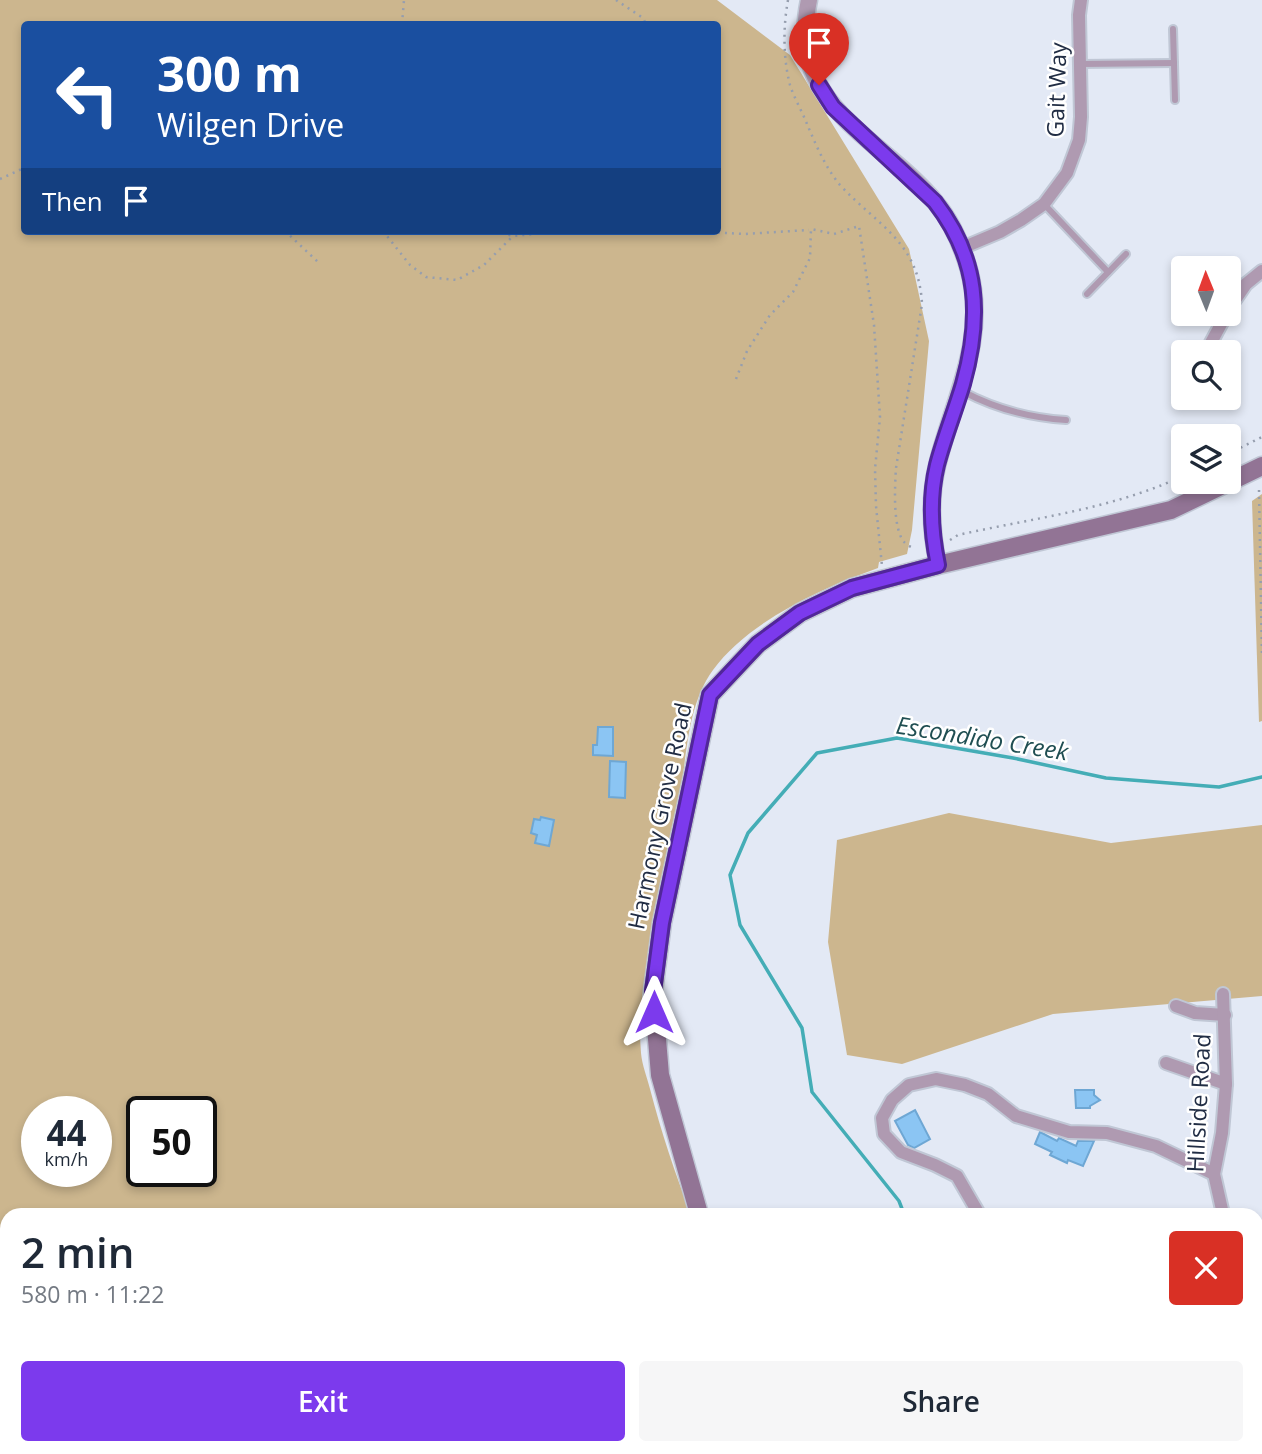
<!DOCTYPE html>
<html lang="en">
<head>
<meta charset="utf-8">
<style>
  body { margin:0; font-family:"Open Sans",sans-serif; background:#f6f6f7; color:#1f2937; height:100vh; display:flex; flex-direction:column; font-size:26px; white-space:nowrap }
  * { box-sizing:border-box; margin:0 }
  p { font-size:23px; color:#747a83 }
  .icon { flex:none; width:38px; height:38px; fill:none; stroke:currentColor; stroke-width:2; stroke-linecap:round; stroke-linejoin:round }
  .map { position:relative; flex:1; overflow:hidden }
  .side { position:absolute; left:0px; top:1208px; width:1264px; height:247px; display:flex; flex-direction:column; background:#fff; border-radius:21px 21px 0 0; box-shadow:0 4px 10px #0003 }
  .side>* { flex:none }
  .guide { position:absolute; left:21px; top:21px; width:700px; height:214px; border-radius:7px; box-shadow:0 4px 10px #0003; background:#1a4fa0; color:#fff; overflow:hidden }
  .needle { width:46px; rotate:359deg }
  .tools { position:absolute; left:1171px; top:256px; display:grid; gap:14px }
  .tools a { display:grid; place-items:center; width:70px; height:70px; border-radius:7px; background:#fff; box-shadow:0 4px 10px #0003; font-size:35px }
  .speed { position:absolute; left:21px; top:1096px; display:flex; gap:14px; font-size:35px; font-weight:700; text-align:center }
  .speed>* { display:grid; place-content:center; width:91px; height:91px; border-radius:50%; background:#fff; box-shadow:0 4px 10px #0003; line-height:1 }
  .speed small { font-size:18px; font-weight:400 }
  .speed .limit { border:4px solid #111; border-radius:10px; background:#fff; color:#111 }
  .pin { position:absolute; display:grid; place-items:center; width:60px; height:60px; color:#fff; margin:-72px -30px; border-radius:50% 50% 50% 0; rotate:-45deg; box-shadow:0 0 7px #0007 }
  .pin .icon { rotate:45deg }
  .me { position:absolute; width:77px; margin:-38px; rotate:0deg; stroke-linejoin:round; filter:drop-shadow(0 0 5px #0008) }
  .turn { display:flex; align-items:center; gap:24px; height:147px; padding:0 21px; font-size:32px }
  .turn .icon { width:91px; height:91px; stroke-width:2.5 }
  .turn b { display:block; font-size:49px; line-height:60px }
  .then { display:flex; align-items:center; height:66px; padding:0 21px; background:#0003; gap:14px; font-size:26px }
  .round { display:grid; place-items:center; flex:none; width:74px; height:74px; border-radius:7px; background:#f6f6f7 }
  .headline { display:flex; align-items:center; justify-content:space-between; height:119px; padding:0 21px }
  h1 { font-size:42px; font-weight:600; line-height:52px }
  .cta { display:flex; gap:14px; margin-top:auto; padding:14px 21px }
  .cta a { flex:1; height:80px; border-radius:7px; background:#7c3aed; color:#fff; font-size:28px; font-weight:600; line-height:80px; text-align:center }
  .cta a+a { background:#f6f6f7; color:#1f2937 }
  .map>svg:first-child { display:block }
  .green { fill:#ccb68e; fill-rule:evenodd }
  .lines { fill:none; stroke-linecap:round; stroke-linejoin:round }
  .stream { stroke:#44adb6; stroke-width:3.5 }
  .building { fill:#8bc5f3; stroke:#6ea7d4; stroke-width:2 }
  .service-casing { stroke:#c0c7d5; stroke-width:10 }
  .minor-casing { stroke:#c0c7d5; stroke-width:16 }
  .tertiary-casing { stroke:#c0c7d5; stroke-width:19 }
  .secondary-casing { stroke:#c0c7d5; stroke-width:21 }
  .path { stroke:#969eae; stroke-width:2.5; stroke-dasharray:2 5; stroke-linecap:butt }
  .service { stroke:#af9ab1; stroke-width:6 }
  .minor { stroke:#af9ab1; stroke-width:12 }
  .tertiary { stroke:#af9ab1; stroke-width:16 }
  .secondary { stroke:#927495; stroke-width:18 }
  .route-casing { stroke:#51269a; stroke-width:18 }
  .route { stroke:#7c3aed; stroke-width:12 }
  .labels { text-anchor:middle; stroke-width:5; stroke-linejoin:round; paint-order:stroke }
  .street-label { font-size:23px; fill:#212d44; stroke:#fff }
  .water-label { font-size:24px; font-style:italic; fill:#1f4e52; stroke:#fff }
</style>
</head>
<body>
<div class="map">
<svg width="1262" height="1454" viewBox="0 0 1262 1454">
  <rect width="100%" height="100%" fill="#e3e9f5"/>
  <!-- green -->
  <g class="green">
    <path d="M0,0H717L790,55L909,249L929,341L912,530L907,554L879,562L878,568C822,588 749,621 713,670C686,707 687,759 679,802C671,842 663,882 655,922C647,965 637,1009 641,1053C642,1065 647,1077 650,1089C661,1131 675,1174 691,1214H7V1447H855L858,1454H0ZM24,24H718V231H24ZM37,1111H96V1171H37ZM142,1111H201V1171H142Z"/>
    <polygon points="1262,494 1262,721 1259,722 1252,501"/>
    <polygon points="949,813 1111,843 1262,825 1262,996 1053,1014 902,1064 847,1055 828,942 837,840"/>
  </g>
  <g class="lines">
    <!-- stream -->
    <g class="stream">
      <polyline points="904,1214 899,1201 812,1092 802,1028 740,925 730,875 748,833 817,753 897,738 1013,758 1106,778 1219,787 1262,777"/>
      <polyline points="1018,1447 1023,1454"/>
    </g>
  </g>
  <!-- building -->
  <g class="building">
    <polygon points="598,727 613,727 613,756 593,755 593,745 597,745"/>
    <polygon points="610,761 626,762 625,798 609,797"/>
    <polygon points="541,817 554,820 549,846 535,843 537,835 531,833 534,819 540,820"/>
    <polygon points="1075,1090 1094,1090 1094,1095 1100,1100 1090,1106 1090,1108 1076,1108"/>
    <polygon points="915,1110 930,1139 914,1148 908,1145 895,1121"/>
    <polygon points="1040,1132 1057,1141 1059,1138 1076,1146 1078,1141 1094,1141 1083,1166 1068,1160 1067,1163 1050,1155 1052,1152 1035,1144"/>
  </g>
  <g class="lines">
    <defs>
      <g id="service">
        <polyline points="1173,29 1175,100"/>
        <polyline points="1080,64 1174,63"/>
        <polyline points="1044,204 1108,272"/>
        <polyline points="1087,294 1126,254"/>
        <path d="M962,391C994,408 1030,418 1066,420"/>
      </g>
      <g id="minor">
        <polyline points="962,248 1000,232 1021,220 1044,204 1067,173 1079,140 1081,117 1079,15 1081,0"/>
        <polyline points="1228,310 1246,284 1262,271"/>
        <polyline points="1206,352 1227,313"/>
        <polyline points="1179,395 1183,387"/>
        <polyline points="1176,1006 1195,1013 1225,1015"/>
        <polyline points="1166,1063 1226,1084"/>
        <polyline points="979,1214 957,1176 935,1165 901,1152 884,1134 882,1118 892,1100 909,1085 936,1079 965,1085 988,1094 1016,1116 1069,1132 1107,1133 1156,1146 1214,1174"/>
        <polyline points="1223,1214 1214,1174 1222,1133 1226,1084 1223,994"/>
        <polyline points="1241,1447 1247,1454"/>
      </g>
      <path id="tertiary" d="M809,0C786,108 881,136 936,203C952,222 962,246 969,270C988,340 953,399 937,466C929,499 931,532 938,565"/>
      <g id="secondary">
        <polyline points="699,1214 660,1075 653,991 662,923 710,695 758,644 800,613 852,588 938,565 1171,510 1262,466"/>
        <polyline points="872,1447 874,1454"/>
      </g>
    </defs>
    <!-- service casing -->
    <use href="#service" class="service-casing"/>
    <!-- minor casing -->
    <use href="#minor" class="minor-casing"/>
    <!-- tertiary casing -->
    <use href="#tertiary" class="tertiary-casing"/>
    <!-- secondary casing -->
    <use href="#secondary" class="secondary-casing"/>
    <!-- path -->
    <g class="path">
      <polyline points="616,0 643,18 646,24"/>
      <path d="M788,0C783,27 783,58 790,85C794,98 802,111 807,124C816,145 825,167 840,185C877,225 919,242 922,304L896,468C895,485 892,530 905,543C908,546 912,547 915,549"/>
      <polyline points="402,24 404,0"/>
      <polyline points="0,179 24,168"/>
      <polyline points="285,231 318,262"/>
      <polyline points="383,231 410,265 426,277 457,280 484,265 513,236"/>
      <polyline points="422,231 441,231"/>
      <polyline points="495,231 513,236 564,231"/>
      <polyline points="690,231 744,234 809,230"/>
      <polyline points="736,379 747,351 770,315 793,292 810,258 811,229 834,234 859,226 874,325 880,417 875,469 876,506 882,566"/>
      <polyline points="1228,454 1262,437"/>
      <polyline points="1259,490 1262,656"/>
      <path d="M950,540L958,535C1034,518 1112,509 1183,476"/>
      <polyline points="0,1359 7,1367"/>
      <polyline points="34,1454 37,1452 40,1447"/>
    </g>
    <!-- service -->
    <use href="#service" class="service"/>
    <!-- minor -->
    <use href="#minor" class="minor"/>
    <!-- tertiary -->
    <use href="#tertiary" class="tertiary"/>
    <!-- secondary -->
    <use href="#secondary" class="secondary"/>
  </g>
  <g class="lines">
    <defs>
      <path id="route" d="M654,1012L653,991L662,923L710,695L758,644L800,613L852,588L938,565C931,532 929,498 937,465C944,438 955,411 963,384C982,316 979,259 935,202L833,107L819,85"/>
    </defs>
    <!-- route casing -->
    <use href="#route" class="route-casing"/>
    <!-- route -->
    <use href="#route" class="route"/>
  </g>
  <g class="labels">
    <!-- street labels -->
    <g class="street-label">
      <text transform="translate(1057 90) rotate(-88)" y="8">Gait Way</text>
      <text transform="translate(660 816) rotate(-78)" y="8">Harmony Grove Road</text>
      <text transform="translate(1199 1103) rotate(-87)" y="8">Hillside Road</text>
    </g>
    <!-- water labels -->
    <g class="water-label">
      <text transform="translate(982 739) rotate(9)" y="8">Escondido Creek</text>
    </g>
  </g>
</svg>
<div class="tools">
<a><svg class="needle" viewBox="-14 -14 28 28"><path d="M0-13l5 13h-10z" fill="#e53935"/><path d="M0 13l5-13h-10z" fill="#747a83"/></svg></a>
<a><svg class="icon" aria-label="search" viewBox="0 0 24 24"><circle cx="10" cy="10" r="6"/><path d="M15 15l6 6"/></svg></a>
<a><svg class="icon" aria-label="layers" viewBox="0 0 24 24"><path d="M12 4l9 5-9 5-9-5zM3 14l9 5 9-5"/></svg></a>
</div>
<div class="speed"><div>44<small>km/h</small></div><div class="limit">50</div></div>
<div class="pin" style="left:819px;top:85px;background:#d93025"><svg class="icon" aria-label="arrive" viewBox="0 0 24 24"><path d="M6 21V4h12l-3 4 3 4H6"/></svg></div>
<svg class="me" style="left:654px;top:1012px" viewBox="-20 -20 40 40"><path d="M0-17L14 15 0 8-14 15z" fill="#7c3aed" stroke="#fff" stroke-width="4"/></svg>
<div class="guide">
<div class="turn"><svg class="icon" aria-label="left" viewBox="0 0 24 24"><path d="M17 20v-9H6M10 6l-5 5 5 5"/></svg><div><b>300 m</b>Wilgen Drive</div></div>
<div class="then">Then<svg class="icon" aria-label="arrive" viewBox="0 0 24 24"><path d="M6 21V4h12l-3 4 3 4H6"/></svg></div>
</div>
<section class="side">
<div class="headline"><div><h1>2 min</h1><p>580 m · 11:22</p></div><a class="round" style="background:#d93025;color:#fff"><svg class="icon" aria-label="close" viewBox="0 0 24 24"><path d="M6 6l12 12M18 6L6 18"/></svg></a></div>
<div class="cta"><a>Exit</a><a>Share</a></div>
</section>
</div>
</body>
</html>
